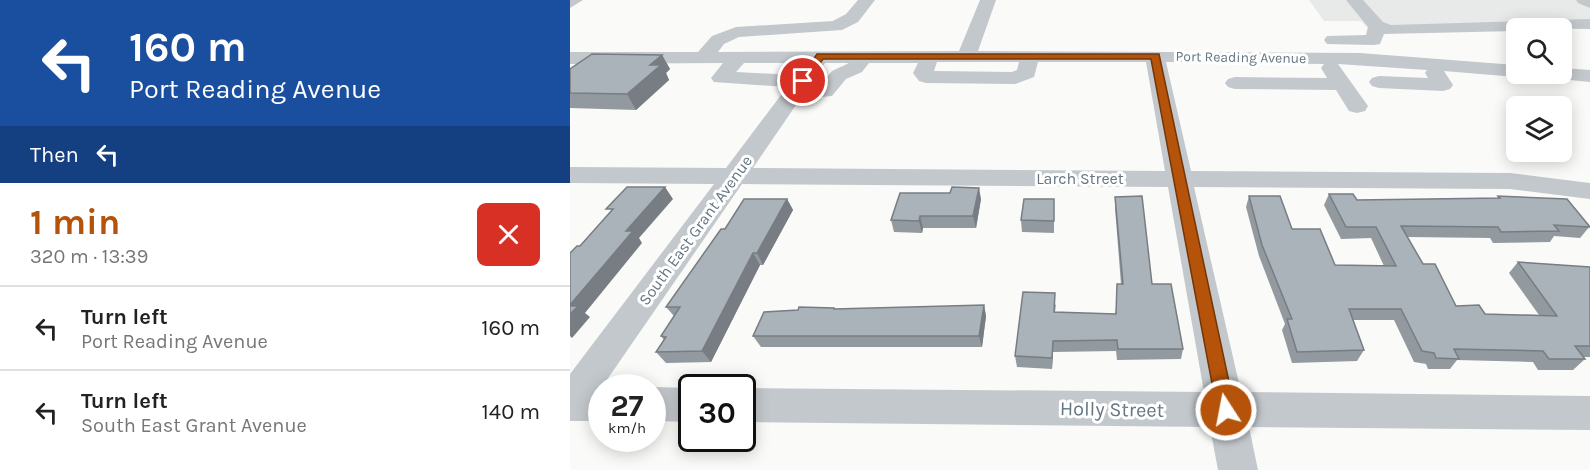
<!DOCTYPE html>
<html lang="en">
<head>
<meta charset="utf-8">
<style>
  body { margin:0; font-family:Karla,sans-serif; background:#f6f6f6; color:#222; height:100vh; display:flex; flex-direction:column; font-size:22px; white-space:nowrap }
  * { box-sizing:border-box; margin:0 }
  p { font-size:20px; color:#767676 }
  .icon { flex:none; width:33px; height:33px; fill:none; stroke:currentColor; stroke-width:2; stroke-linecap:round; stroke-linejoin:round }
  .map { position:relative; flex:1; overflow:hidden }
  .side { display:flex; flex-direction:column; background:#fff; width:570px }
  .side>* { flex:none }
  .top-card { background:#1a4fa0; color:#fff; overflow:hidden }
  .tools { position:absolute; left:936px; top:18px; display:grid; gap:12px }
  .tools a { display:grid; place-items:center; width:66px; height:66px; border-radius:9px; background:#fff; box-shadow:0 3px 15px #0003; font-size:30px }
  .speed { position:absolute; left:18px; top:374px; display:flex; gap:12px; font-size:30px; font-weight:700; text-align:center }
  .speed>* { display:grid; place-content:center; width:78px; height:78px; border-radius:50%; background:#fff; box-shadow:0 3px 15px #0003; line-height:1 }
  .speed small { font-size:15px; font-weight:400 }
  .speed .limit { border:3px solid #111; border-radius:9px; background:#fff; color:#111 }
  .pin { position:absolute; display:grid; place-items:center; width:51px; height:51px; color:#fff; margin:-26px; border:3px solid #fff; border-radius:50%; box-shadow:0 2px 6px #0007 }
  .me { position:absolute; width:66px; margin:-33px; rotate:349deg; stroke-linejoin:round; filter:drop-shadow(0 0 4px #0008) }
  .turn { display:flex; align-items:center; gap:21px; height:126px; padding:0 30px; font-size:27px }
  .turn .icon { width:78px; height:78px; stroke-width:2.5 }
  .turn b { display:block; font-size:42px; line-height:51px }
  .then { display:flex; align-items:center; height:57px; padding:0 30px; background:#0003; gap:12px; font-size:22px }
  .round { display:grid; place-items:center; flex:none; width:63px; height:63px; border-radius:9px; background:#f6f6f6 }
  .overview { display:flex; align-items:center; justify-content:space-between; height:102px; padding:0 30px }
  h1 { font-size:36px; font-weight:700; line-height:45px; color:#b45309 }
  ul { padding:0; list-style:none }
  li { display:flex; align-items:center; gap:18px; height:84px; padding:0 30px; border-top:2px solid #e0e0e0 }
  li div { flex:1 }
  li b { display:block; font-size:22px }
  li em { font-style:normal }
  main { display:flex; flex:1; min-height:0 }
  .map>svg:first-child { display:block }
  .built { fill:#e8e9e9 }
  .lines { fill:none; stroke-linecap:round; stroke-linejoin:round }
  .minor { fill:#c3c8cc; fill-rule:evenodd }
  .wall { fill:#929a9f }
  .shaded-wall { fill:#777d82 }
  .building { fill:#aab3b9; stroke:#777d82; stroke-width:1.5 }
  .route { fill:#b45309; stroke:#753606; stroke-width:1.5 }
  .labels { text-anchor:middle; stroke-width:6; stroke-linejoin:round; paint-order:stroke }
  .far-street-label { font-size:14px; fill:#657683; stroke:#fff }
  .street-label { font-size:16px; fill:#657683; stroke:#fff }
  .near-street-label { font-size:20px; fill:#657683; stroke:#fff }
</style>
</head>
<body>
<main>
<section class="side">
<div class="top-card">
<div class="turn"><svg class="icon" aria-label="left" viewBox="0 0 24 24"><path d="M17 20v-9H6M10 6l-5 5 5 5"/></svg><div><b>160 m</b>Port Reading Avenue</div></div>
<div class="then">Then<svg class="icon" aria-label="left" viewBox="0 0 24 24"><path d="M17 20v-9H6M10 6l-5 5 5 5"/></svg></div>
</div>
<div class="overview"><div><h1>1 min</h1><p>320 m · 13:39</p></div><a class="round" style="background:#d93025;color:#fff"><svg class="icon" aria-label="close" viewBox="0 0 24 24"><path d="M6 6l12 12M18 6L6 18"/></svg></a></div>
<ul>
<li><svg class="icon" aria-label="left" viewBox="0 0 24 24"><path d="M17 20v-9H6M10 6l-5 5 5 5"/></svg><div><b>Turn left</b><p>Port Reading Avenue</p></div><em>160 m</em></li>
<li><svg class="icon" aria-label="left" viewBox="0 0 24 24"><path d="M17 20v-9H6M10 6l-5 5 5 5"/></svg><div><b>Turn left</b><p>South East Grant Avenue</p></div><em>140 m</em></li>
</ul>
</section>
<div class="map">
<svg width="1020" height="470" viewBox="0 0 1020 470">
  <rect width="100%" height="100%" fill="#fafaf8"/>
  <!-- built -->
  <polygon class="built" points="739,0 1020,0 1020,23 803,33 791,21 754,21"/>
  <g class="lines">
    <!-- minor -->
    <g class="minor">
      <polygon points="0,0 13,0 0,8"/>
      <path d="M288,0H305L288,22L272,30L169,37L154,44L148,52L389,51L410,0H426L408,51L790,53L946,65V74H954L953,75L946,77L874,71L883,85L880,89L873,91L809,88L802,86L799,82L802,78L809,76L858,78L855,73L857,70L768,64L798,106L795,111L787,113L779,111L766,90L665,89L658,87L655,83L658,79L665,77L757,78L751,68L754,64L596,62L621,171L940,173L1020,183V199L940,189L624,187L671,392L1020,396V430L679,427L688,470H648L640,427L172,422V388L634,392L598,187L172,184L32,387V421H0V374L144,184L0,183V167L156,168L217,87L144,82L141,78L153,63L0,64V52H128L142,36L166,27L263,21L276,14ZM367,62H449L447,70L442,72L364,71ZM468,62H576L595,171L183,168L230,99L262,96L276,79L292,72L299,63H348L343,73L349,81L356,83L445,84L464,77ZM174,63H235L226,75L166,72ZM255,63H279L262,71L249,86H239Z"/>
      <polygon points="776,0 793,0 813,22 821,25 1020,19 1020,29 946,28 946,31 814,34 810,44 804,45 757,44 754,40 757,36 796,35 798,27"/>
      <polygon points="1006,0 1020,0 1020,8 1008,3"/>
      <polygon points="992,68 1020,70 1020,82 979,78 976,74 992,74"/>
      <polygon points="82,387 122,388 122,422 82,421"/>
    </g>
  </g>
  <!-- wall -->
  <g class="wall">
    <polygon points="92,55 100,69 96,73 99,80 66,110 0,108 0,69"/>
    <polygon points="380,193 411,199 406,228 353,228 352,233 324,232 321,220"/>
    <polygon points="759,194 787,200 927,198 928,196 1020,226 1010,238 984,236 980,242 923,243 920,238 837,237 853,264 886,306 915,314 969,315 939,273 948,262 1020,267 1020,357 1013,357 1015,359 1003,370 968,370 963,362 887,360 880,369 858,369 856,364 844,362 824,320 783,320 794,350 787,361 722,363 712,330 715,324 689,256 676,207 679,196 722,229 765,265 814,266 801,238 771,239 754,205"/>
    <polygon points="545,197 582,284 613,349 611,359 547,360 546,351 483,352 482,369 447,367 445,356 486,304 485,312 545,314 551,284 545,208"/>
    <polygon points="217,199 223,210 193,265 190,265 141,362 96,363 86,352 94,340 91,336 104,316 96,307 155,229"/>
    <polygon points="484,199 484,233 452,232 451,220"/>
    <polygon points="414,305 416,316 412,347 191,347 183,336 265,309"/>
  </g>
  <!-- shaded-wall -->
  <g class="shaded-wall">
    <polygon points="92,55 100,69 96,73 99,80 66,110 57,94 80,65"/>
    <polygon points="95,187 103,199 69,238 72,243 15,313 20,317 2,338 0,336 0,305 56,231"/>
    <polygon points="409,188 411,199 406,228 403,216"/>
    <polygon points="217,199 223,210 193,265 187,253"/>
    <polygon points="350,216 353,228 352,233 349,221"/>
    <polygon points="183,253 190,265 141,362 132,351"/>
    <polygon points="414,305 416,316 412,347 409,336"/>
    <polygon points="483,341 483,352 482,369 482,358"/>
  </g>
  <!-- building -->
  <g class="building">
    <polygon points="22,54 92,55 80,65 91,65 57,94 0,93 0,69"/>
    <polygon points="57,187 95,187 56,231 63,231 0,305 0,253 7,246 10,246 43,209 36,209"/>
    <polygon points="382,187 409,188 403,216 350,216 349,221 321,220 330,193 380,193"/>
    <polygon points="759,194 783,194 787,200 930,198 928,196 997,199 1020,227 984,225 989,231 931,232 928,227 831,226 853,264 865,264 886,306 909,305 915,314 987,316 948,262 1020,267 1020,346 1005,346 1015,359 979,359 973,351 884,349 889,359 866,358 864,353 852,351 831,309 779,309 794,350 727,352 717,319 722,319 692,245 679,196 710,196 722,229 750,229 765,265 826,266 806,227 776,227"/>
    <polygon points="572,196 582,284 601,284 613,349 548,349 547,340 483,341 482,358 445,356 453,292 485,293 484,312 546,314 547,284 553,284 545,197"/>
    <polygon points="174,199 217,199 187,253 183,253 132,351 86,352 96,337 91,336 110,307 96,307 151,229 155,229"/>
    <polygon points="454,199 484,199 484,221 451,220"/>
    <polygon points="414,305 409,336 183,336 194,312 228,310 229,307 264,308 264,309"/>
    <polygon points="0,306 8,306 0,314"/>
  </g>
  <!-- route -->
  <polygon class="route" points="247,54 589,54 665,410 662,416 656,418 650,416 647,410 581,59 253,59 236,83 229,83 228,81"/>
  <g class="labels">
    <!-- far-street labels -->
    <g class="far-street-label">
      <text transform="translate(671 57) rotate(1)" y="5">Port Reading Avenue</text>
    </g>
    <!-- street labels -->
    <g class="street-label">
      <text x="510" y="184">Larch Street</text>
      <text transform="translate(125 230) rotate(-54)" y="6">South East Grant Avenue</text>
    </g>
    <!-- near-street labels -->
    <g class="near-street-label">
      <text transform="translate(542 409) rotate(1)" y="7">Holly Street</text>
    </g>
  </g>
</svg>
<div class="tools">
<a><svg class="icon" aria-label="search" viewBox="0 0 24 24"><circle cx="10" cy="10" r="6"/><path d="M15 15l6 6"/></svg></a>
<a><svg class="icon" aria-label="layers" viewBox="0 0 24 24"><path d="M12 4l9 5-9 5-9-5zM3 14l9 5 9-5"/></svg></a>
</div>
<div class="speed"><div>27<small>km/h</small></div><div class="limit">30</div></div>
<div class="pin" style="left:233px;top:81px;background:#d93025"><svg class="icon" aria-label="arrive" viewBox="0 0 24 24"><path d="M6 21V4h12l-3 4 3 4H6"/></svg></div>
<svg class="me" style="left:656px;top:410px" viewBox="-20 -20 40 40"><circle r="17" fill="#b45309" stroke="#fff" stroke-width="3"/><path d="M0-11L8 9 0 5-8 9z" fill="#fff"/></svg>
</div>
</main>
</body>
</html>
